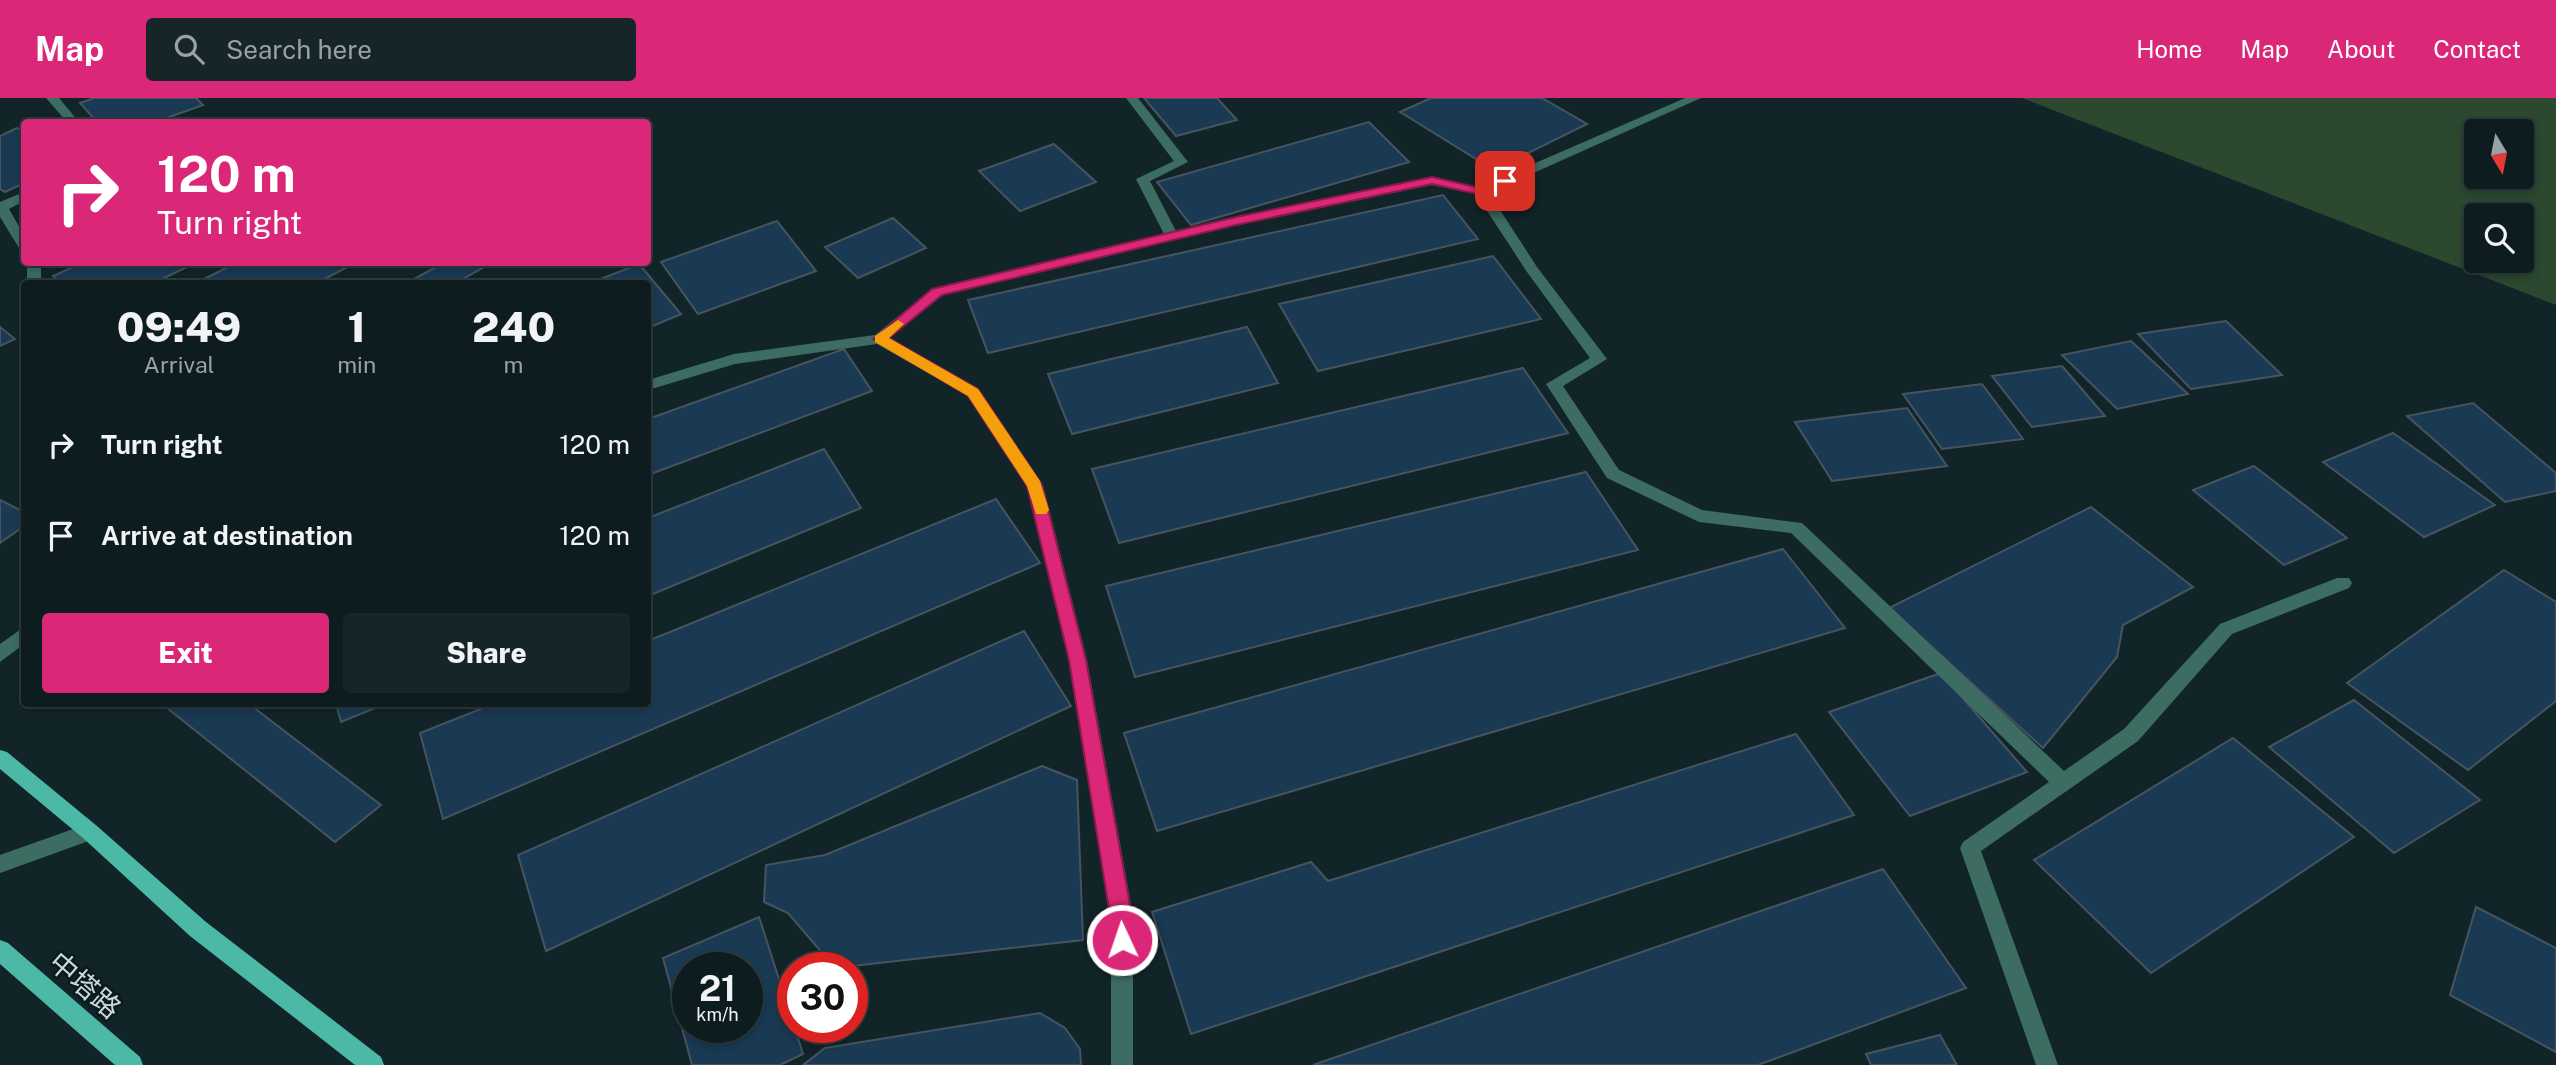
<!DOCTYPE html>
<html lang="en">
<head>
<meta charset="utf-8">
<style>
  body { margin:0; font-family:"Public Sans","Noto Sans SC",sans-serif; background:#162528; color:#f1f3f6; height:100vh; display:flex; flex-direction:column; font-size:26px; white-space:nowrap }
  * { box-sizing:border-box; margin:0 }
  p { font-size:23px; color:#9aa1a4 }
  .icon { flex:none; width:38px; height:38px; fill:none; stroke:currentColor; stroke-width:2; stroke-linecap:round; stroke-linejoin:round }
  .map { position:relative; flex:1; overflow:hidden }
  .details { position:absolute; left:21px; top:182px; width:630px; height:427px; display:flex; flex-direction:column; background:#0d1c1f; border-radius:7px; box-shadow:0 4px 10px #0003,0 0 0 2px #2d3a3d }
  .details>* { flex:none }
  .hud { position:absolute; left:21px; top:21px; width:630px; height:147px; border-radius:7px; box-shadow:0 4px 10px #0003,0 0 0 2px #2d3a3d; background:#db2777; color:#fff; overflow:hidden }
  .needle { width:46px; rotate:170deg }
  .buttons { position:absolute; left:2464px; top:21px; display:grid; gap:14px }
  .buttons a { display:grid; place-items:center; width:70px; height:70px; border-radius:7px; background:#0d1c1f; box-shadow:0 4px 10px #0003,0 0 0 2px #2d3a3d; font-size:35px }
  .speed { position:absolute; left:672px; top:854px; display:flex; gap:14px; font-size:35px; font-weight:700; text-align:center }
  .speed>* { display:grid; place-content:center; width:91px; height:91px; border-radius:50%; background:#0d1c1f; box-shadow:0 4px 10px #0003,0 0 0 2px #2d3a3d; line-height:1 }
  .speed small { font-size:18px; font-weight:400 }
  .speed .limit { border:10px solid #d22; background:#fff; color:#111 }
  .pin { position:absolute; display:grid; place-items:center; width:60px; height:60px; color:#fff; margin:-30px; border-radius:14px; box-shadow:0 4px 10px #0006 }
  .me { position:absolute; width:77px; margin:-38px; rotate:357deg; stroke-linejoin:round; filter:drop-shadow(0 0 5px #0008) }
  .turn { display:flex; align-items:center; gap:24px; height:147px; padding:0 21px; font-size:32px }
  .turn .icon { width:91px; height:91px; stroke-width:2.5 }
  .turn b { display:block; font-size:49px; line-height:60px }
  .eta { display:flex; justify-content:space-evenly; align-items:center; height:119px; text-align:center }
  .eta b { font-size:42px; font-weight:800; line-height:49px }
  .action { display:flex; gap:14px; margin-top:auto; padding:14px 21px }
  .action a { flex:1; height:80px; border-radius:7px; background:#db2777; color:#fff; font-size:28px; font-weight:800; line-height:80px; text-align:center }
  .action a+a { background:#162528; color:#f1f3f6 }
  ul { padding:0; list-style:none }
  li { display:flex; align-items:center; gap:21px; height:91px; padding:0 21px }
  li div { flex:1 }
  li b { display:block; font-size:26px }
  li em { font-style:normal }
  header { display:flex; align-items:center; gap:42px; box-sizing:border-box; height:98px; padding:0 35px; background:#db2777; color:#fff }
  header strong { font-size:33px }
  nav { display:flex; gap:38px; margin-inline-start:auto; font-size:24px }
  .search { width:490px; height:63px; background:#162528; display:flex; align-items:center; gap:18px; box-sizing:border-box; padding:0 24px; border-radius:7px; color:#9aa1a4; font-size:26px }
  .map>svg:first-child { display:block }
  .green { fill:#2c482f; fill-rule:evenodd }
  .building { fill:#1a3953; stroke:#475460; stroke-width:2; fill-rule:evenodd }
  .lines { fill:none; stroke-linecap:round; stroke-linejoin:round }
  .minor { fill:#3d6c63; fill-rule:evenodd }
  .major { fill:#4cb8a6; fill-rule:evenodd }
  .route { fill:#db2777; stroke:#8e194d; stroke-width:2 }
  .slow { fill:#f59e0b }
  .labels { text-anchor:middle; stroke-width:5; stroke-linejoin:round; paint-order:stroke }
  .near-street-label { font-size:28px; fill:#ccd8db; stroke:#081b1f }
</style>
</head>
<body>
<header>
<strong>Map</strong>
<div class="search"><svg class="icon" aria-label="search" viewBox="0 0 24 24"><circle cx="10" cy="10" r="6"/><path d="M15 15l6 6"/></svg>Search here</div>
<nav><a>Home</a><a>Map</a><a>About</a><a>Contact</a></nav>
</header>
<div class="map">
<svg width="2556" height="967" viewBox="0 0 2556 967">
  <rect width="100%" height="100%" fill="#112529"/>
  <!-- green -->
  <path class="green" d="M2022,0H2556V207ZM2476,33H2522V79H2476ZM2476,117H2522V163H2476Z"/>
  <!-- building -->
  <g class="building">
    <polygon points="94,0 196,0 203,7 155,24 97,24 80,5"/>
    <polygon points="1144,0 1217,0 1237,22 1176,38"/>
    <polygon points="1431,0 1542,0 1587,26 1494,72 1400,14"/>
    <polygon points="1369,24 1409,64 1191,127 1157,84"/>
    <polygon points="17,30 24,34 24,85 5,94 0,91 0,38"/>
    <polygon points="1054,46 1096,84 1020,113 979,73"/>
    <polygon points="1443,97 1478,141 988,255 968,202"/>
    <polygon points="893,120 926,150 858,180 825,149"/>
    <polygon points="777,123 816,173 698,216 661,164"/>
    <polygon points="1493,158 1541,221 1318,273 1279,206"/>
    <polygon points="84,164 197,164 152,186 61,186 53,178"/>
    <polygon points="238,164 357,164 315,186 194,186"/>
    <polygon points="445,164 493,164 454,186 405,186"/>
    <polygon points="639,166 681,216 648,230 648,186 588,186"/>
    <polygon points="2226,223 2282,277 2191,291 2138,236"/>
    <polygon points="0,229 15,241 0,248"/>
    <polygon points="1247,229 1278,285 1072,336 1048,276"/>
    <polygon points="2131,243 2188,296 2117,311 2062,257"/>
    <polygon points="844,251 872,293 648,377 648,321"/>
    <polygon points="2062,268 2105,318 2032,329 1992,278"/>
    <polygon points="1523,270 1568,335 1119,445 1092,371"/>
    <polygon points="1982,286 2023,341 1942,351 1903,296"/>
    <polygon points="2473,305 2556,375 2556,393 2505,404 2407,318"/>
    <polygon points="1907,310 1947,368 1832,383 1795,324"/>
    <polygon points="2393,335 2495,407 2424,439 2323,364"/>
    <polygon points="824,351 861,410 648,498 648,420"/>
    <polygon points="2254,368 2347,440 2284,467 2193,392"/>
    <polygon points="1586,374 1638,452 1135,579 1106,488"/>
    <polygon points="996,401 1040,465 443,721 420,635 493,606 648,606 648,543"/>
    <polygon points="0,402 24,414 24,428 0,445"/>
    <polygon points="2091,409 2193,489 2123,527 2117,559 2043,650 1889,510"/>
    <polygon points="1783,451 1845,530 1157,733 1124,635"/>
    <polygon points="2504,472 2556,504 2556,603 2468,672 2347,585"/>
    <polygon points="1024,533 1071,608 546,853 518,757"/>
    <polygon points="1941,575 2027,674 1910,718 1829,614"/>
    <polygon points="2354,602 2480,702 2394,755 2269,649"/>
    <polygon points="162,606 249,606 381,707 335,744"/>
    <polygon points="336,606 385,606 341,624"/>
    <polygon points="1796,636 1854,717 1191,936 1152,814 1311,764 1328,783"/>
    <polygon points="2233,640 2354,739 2151,875 2034,762"/>
    <polygon points="1042,668 1077,682 1083,842 835,870 788,815 764,804 766,767 825,757"/>
    <polygon points="1883,771 1966,890 1758,967 1313,967"/>
    <polygon points="2476,809 2556,850 2556,954 2450,897"/>
    <path d="M759,819L803,956L780,967H692L663,860ZM688,870H747V929H688Z"/>
    <polygon points="1040,915 1065,930 1080,951 1081,967 803,967 825,950"/>
    <polygon points="1940,937 1957,967 1871,967 1866,956"/>
  </g>
  <g class="lines">
    <!-- minor -->
    <g class="minor">
      <polygon points="46,0 59,0 79,24 67,24"/>
      <polygon points="1126,0 1138,0 1188,64 1150,83 1176,133 1432,79 1480,89 1685,0 1701,0 1489,95 1537,169 1607,261 1563,288 1619,372 1702,412 1802,425 2064,673 2124,631 2220,526 2337,480 2349,480 2352,485 2349,490 2232,536 2138,643 1981,753 2058,967 2036,967 1960,750 1963,744 2049,684 1791,435 1699,424 1607,380 1546,286 1590,260 1527,174 1476,96 1432,87 1236,127 942,197 889,240 978,290 1043,387 1087,562 1133,818 1133,967 1111,967 1111,818 1069,562 1027,388 968,298 877,246 735,266 648,292 648,282 734,256 875,237 932,191 1164,136 1136,81 1174,63"/>
      <polygon points="24,94 24,103 9,111 24,137 24,151 19,150 0,119 0,104"/>
      <rect x="27" y="164" width="14" height="22"/>
      <polygon points="24,529 24,546 0,564 0,546"/>
      <polygon points="90,725 97,728 100,734 97,740 0,775 0,757"/>
    </g>
    <!-- major -->
    <g class="major">
      <polygon points="0,652 7,654 97,728 206,824 381,959 384,967 355,967 190,838 83,740 0,671"/>
      <polygon points="0,842 8,845 140,959 143,967 115,967 0,866"/>
    </g>
  </g>
  <!-- route -->
  <polygon class="route" points="1432,79 1480,90 1505,79 1511,83 1482,97 1432,86 1236,127 942,197 889,240 978,291 1042,387 1086,562 1132,818 1129,849 1122,851 1115,849 1069,562 1027,388 968,298 873,241 932,191 1236,119"/>
  <!-- slow -->
  <polygon class="slow" points="898,222 904,226 889,240 978,291 1040,383 1049,412 1046,416 1036,416 1027,388 968,298 875,244 875,238"/>
  <g class="labels">
    <!-- near-street labels -->
    <g class="near-street-label">
      <text transform="translate(85 887) rotate(41)" y="10">中塔路</text>
    </g>
  </g>
</svg>
<div class="buttons">
<a><svg class="needle" viewBox="-14 -14 28 28"><path d="M0-13l5 13h-10z" fill="#e53935"/><path d="M0 13l5-13h-10z" fill="#9aa1a4"/></svg></a>
<a><svg class="icon" aria-label="search" viewBox="0 0 24 24"><circle cx="10" cy="10" r="6"/><path d="M15 15l6 6"/></svg></a>
</div>
<div class="speed"><div>21<small>km/h</small></div><div class="limit">30</div></div>
<div class="pin" style="left:1505px;top:83px;background:#d93025"><svg class="icon" aria-label="arrive" viewBox="0 0 24 24"><path d="M6 21V4h12l-3 4 3 4H6"/></svg></div>
<svg class="me" style="left:1122px;top:842px" viewBox="-20 -20 40 40"><circle r="17" fill="#db2777" stroke="#fff" stroke-width="3"/><path d="M0-11L8 9 0 5-8 9z" fill="#fff"/></svg>
<div class="hud">
<div class="turn"><svg class="icon" aria-label="right" viewBox="0 0 24 24"><path d="M7 20v-9h11M14 6l5 5-5 5"/></svg><div><b>120 m</b>Turn right</div></div>
</div>
<section class="details">
<div class="eta">
<div><b>09:49</b><p>Arrival</p></div>
<div><b>1</b><p>min</p></div>
<div><b>240</b><p>m</p></div>
</div>
<ul>
<li><svg class="icon" aria-label="right" viewBox="0 0 24 24"><path d="M7 20v-9h11M14 6l5 5-5 5"/></svg><div><b>Turn right</b></div><em>120 m</em></li>
<li><svg class="icon" aria-label="arrive" viewBox="0 0 24 24"><path d="M6 21V4h12l-3 4 3 4H6"/></svg><div><b>Arrive at destination</b></div><em>120 m</em></li>
</ul>
<div class="action"><a>Exit</a><a>Share</a></div>
</section>
</div>
</body>
</html>
